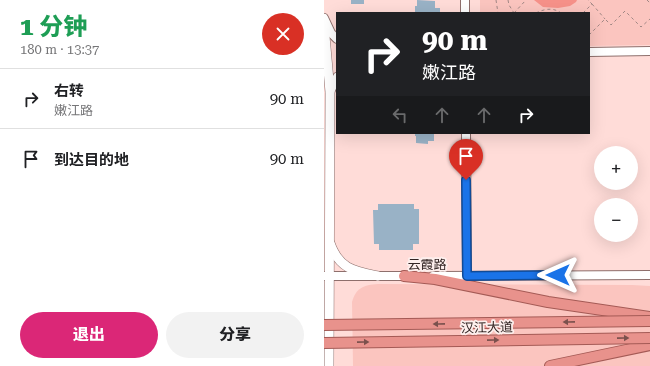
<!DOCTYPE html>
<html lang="zh">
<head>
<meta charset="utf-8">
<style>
  body { margin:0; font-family:"Roboto Serif","Noto Sans SC",serif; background:#f2f2f2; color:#202124; height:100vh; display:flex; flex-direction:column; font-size:15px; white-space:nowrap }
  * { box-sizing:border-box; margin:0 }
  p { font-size:13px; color:#757577 }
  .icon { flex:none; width:22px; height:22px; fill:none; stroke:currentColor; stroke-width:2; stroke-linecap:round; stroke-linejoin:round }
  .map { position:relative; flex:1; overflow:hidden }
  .details { display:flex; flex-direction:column; background:#fff; width:324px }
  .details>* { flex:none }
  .top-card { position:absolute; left:12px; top:12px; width:254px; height:122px; border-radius:0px; box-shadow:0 4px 16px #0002; background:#202124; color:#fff; overflow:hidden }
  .tools { position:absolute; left:270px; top:146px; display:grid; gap:8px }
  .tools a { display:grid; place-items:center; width:44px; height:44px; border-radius:50%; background:#fff; box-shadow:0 4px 16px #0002; font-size:20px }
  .pin { position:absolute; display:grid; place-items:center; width:34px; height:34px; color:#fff; margin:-41px -17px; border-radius:50% 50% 50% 0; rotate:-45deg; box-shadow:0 0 4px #0007 }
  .pin .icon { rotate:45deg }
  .me { position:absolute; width:44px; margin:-22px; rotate:270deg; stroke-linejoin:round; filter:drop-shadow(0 0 3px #0008) }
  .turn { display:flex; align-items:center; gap:14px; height:84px; padding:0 20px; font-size:18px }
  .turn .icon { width:52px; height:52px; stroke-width:2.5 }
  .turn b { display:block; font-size:28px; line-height:34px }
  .lanes { display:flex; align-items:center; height:38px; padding:0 20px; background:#0003; justify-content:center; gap:20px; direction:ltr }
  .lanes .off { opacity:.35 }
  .round { display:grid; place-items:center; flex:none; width:42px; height:42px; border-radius:21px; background:#f2f2f2 }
  .headline { display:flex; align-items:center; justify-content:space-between; height:68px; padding:0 20px }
  h1 { font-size:24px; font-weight:800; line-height:30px; color:#1e9e55 }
  .primary-button { display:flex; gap:8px; margin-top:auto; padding:8px 20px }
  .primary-button a { flex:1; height:46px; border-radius:24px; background:#db2777; color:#fff; font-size:16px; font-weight:800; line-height:46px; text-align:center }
  .primary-button a+a { background:#f2f2f2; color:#202124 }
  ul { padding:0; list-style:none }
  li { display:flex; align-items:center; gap:12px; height:60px; padding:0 20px; border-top:1px solid #e0e0e0 }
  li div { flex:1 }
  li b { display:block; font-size:15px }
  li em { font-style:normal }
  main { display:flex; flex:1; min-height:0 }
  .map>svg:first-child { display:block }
  .green { fill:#fbc5bf }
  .water { fill:#f69189 }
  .building { fill:#99b2c6 }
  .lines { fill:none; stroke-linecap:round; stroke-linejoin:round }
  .tertiary-casing { stroke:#8e6f6c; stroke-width:10 }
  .secondary-casing { stroke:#8e6f6c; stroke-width:10 }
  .trunk-casing { stroke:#a45a55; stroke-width:12 }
  .path { stroke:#a08784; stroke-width:1; stroke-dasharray:3 3; stroke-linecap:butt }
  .tertiary { stroke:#fff; stroke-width:8 }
  .secondary { stroke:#fff; stroke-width:9 }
  .trunk { stroke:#e8928c; stroke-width:10 }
  .trunk-bridge-casing { stroke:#a45a55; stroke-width:12; stroke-linecap:butt }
  .trunk-bridge { stroke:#e8928c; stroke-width:10 }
  .oneway { fill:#7b514d }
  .route-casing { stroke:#114b97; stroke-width:10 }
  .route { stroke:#1a73e8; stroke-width:7 }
  .labels { text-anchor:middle; stroke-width:3.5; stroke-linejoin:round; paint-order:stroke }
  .street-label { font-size:13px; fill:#322523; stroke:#fdefed }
</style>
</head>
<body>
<main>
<section class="details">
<div class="headline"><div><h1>1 分钟</h1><p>180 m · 13:37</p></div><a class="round" style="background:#d93025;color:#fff"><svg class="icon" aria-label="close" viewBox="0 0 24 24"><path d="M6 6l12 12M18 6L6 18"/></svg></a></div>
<ul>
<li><svg class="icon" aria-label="right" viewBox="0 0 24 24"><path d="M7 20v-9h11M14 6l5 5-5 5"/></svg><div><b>右转</b><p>嫩江路</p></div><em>90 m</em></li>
<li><svg class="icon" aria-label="arrive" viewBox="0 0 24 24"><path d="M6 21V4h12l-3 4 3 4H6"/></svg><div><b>到达目的地</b></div><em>90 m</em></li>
</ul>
<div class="primary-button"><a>退出</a><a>分享</a></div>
</section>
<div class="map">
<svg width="326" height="366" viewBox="0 0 326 366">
  <rect width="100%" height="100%" fill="#ffdcd8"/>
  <!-- green -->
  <g class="green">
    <polygon points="156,0 326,0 326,45 265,46 265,13 156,13"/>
    <path d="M54,284L308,285L326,286V366H29L28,302C32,288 39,285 54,284Z"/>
  </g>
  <!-- water -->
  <polygon class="water" points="210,0 253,0 252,2 246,6 234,8 219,7"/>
  <!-- building -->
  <g class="building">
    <rect x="27" y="0" width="13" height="4"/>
    <polygon points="93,0 111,1 111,8 116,8 116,13 91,13 91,6 93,6"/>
    <polygon points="91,133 110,133 110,141 104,141 104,144 92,143 92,136 91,136"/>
    <polygon points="54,204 90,204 90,209 95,209 95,244 89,244 89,250 55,250 55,244 50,244 49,210 54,210"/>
  </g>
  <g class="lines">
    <defs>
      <g id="tertiary">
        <polyline points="141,0 141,13"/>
        <polyline points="0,18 7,33 13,39"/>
        <polyline points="265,52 326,51"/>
        <polyline points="6,92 13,77"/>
        <polyline points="142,133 143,275"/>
        <polyline points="0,276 85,276"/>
        <polyline points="109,276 326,275"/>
      </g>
      <g id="secondary">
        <polyline points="0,25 6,92 5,366"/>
        <path d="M6,243C15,269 30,271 54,276"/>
      </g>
      <g id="trunk">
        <polyline points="80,276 111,279 224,302 326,317"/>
        <polyline points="226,366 326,345"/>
      </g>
    </defs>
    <!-- tertiary casing -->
    <use href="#tertiary" class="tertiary-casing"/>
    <!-- secondary casing -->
    <use href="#secondary" class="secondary-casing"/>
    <!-- trunk casing -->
    <use href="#trunk" class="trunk-casing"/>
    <!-- path -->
    <g class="path">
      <polyline points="172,0 174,13"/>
      <polyline points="184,0 185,5 190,13"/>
      <polyline points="323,0 326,3"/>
      <polyline points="268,4 281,19"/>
      <polyline points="190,13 202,0"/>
      <path d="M212,13C220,9 229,7 237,13"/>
      <polyline points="259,13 268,4 264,0"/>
      <polyline points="265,35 281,19 287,25 301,11 317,27 326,19"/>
    </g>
    <!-- tertiary -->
    <use href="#tertiary" class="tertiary"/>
    <!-- secondary -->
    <use href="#secondary" class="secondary"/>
    <!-- trunk -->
    <use href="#trunk" class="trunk"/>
    <defs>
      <g id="trunk-bridge">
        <polyline points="0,325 326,321"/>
        <polyline points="0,343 326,338"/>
      </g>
    </defs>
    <!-- trunk-bridge casing -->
    <use href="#trunk-bridge" class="trunk-bridge-casing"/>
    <!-- trunk-bridge -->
    <use href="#trunk-bridge" class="trunk-bridge"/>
  </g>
  <!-- one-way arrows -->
  <defs><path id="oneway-solid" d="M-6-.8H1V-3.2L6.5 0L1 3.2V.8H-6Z"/></defs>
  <g class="oneway">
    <use href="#oneway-solid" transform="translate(245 322) rotate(179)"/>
    <use href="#oneway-solid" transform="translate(115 324) rotate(179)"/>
    <use href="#oneway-solid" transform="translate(299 338) rotate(-1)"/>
    <use href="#oneway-solid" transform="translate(169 340) rotate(-1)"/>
    <use href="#oneway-solid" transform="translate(39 342) rotate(-1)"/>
  </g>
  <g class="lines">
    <defs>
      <polyline id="route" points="142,180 143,276 234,275"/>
    </defs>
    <!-- route casing -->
    <use href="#route" class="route-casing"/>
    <!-- route -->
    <use href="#route" class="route"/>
  </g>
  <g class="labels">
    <!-- street labels -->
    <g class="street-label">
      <text x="103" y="269">云霞路</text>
      <text transform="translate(163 327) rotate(-1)" y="5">汉江大道</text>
    </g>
  </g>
</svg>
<div class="tools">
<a>+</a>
<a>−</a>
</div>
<div class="pin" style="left:142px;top:180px;background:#d93025"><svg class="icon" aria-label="arrive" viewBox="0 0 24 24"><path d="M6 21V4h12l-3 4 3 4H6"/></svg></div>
<svg class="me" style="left:234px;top:275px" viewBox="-20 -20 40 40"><path d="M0-17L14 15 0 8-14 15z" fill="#1a73e8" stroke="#fff" stroke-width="4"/></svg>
<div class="top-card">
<div class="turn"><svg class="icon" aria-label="right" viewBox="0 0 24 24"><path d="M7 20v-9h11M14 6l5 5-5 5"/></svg><div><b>90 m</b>嫩江路</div></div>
<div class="lanes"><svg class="icon off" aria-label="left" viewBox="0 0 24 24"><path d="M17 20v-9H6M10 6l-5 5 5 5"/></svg><svg class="icon off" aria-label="ahead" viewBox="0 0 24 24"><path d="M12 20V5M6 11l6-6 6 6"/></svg><svg class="icon off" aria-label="ahead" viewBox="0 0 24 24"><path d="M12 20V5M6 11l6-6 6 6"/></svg><svg class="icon" aria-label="right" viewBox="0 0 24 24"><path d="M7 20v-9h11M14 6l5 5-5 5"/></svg></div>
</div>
</div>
</main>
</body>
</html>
